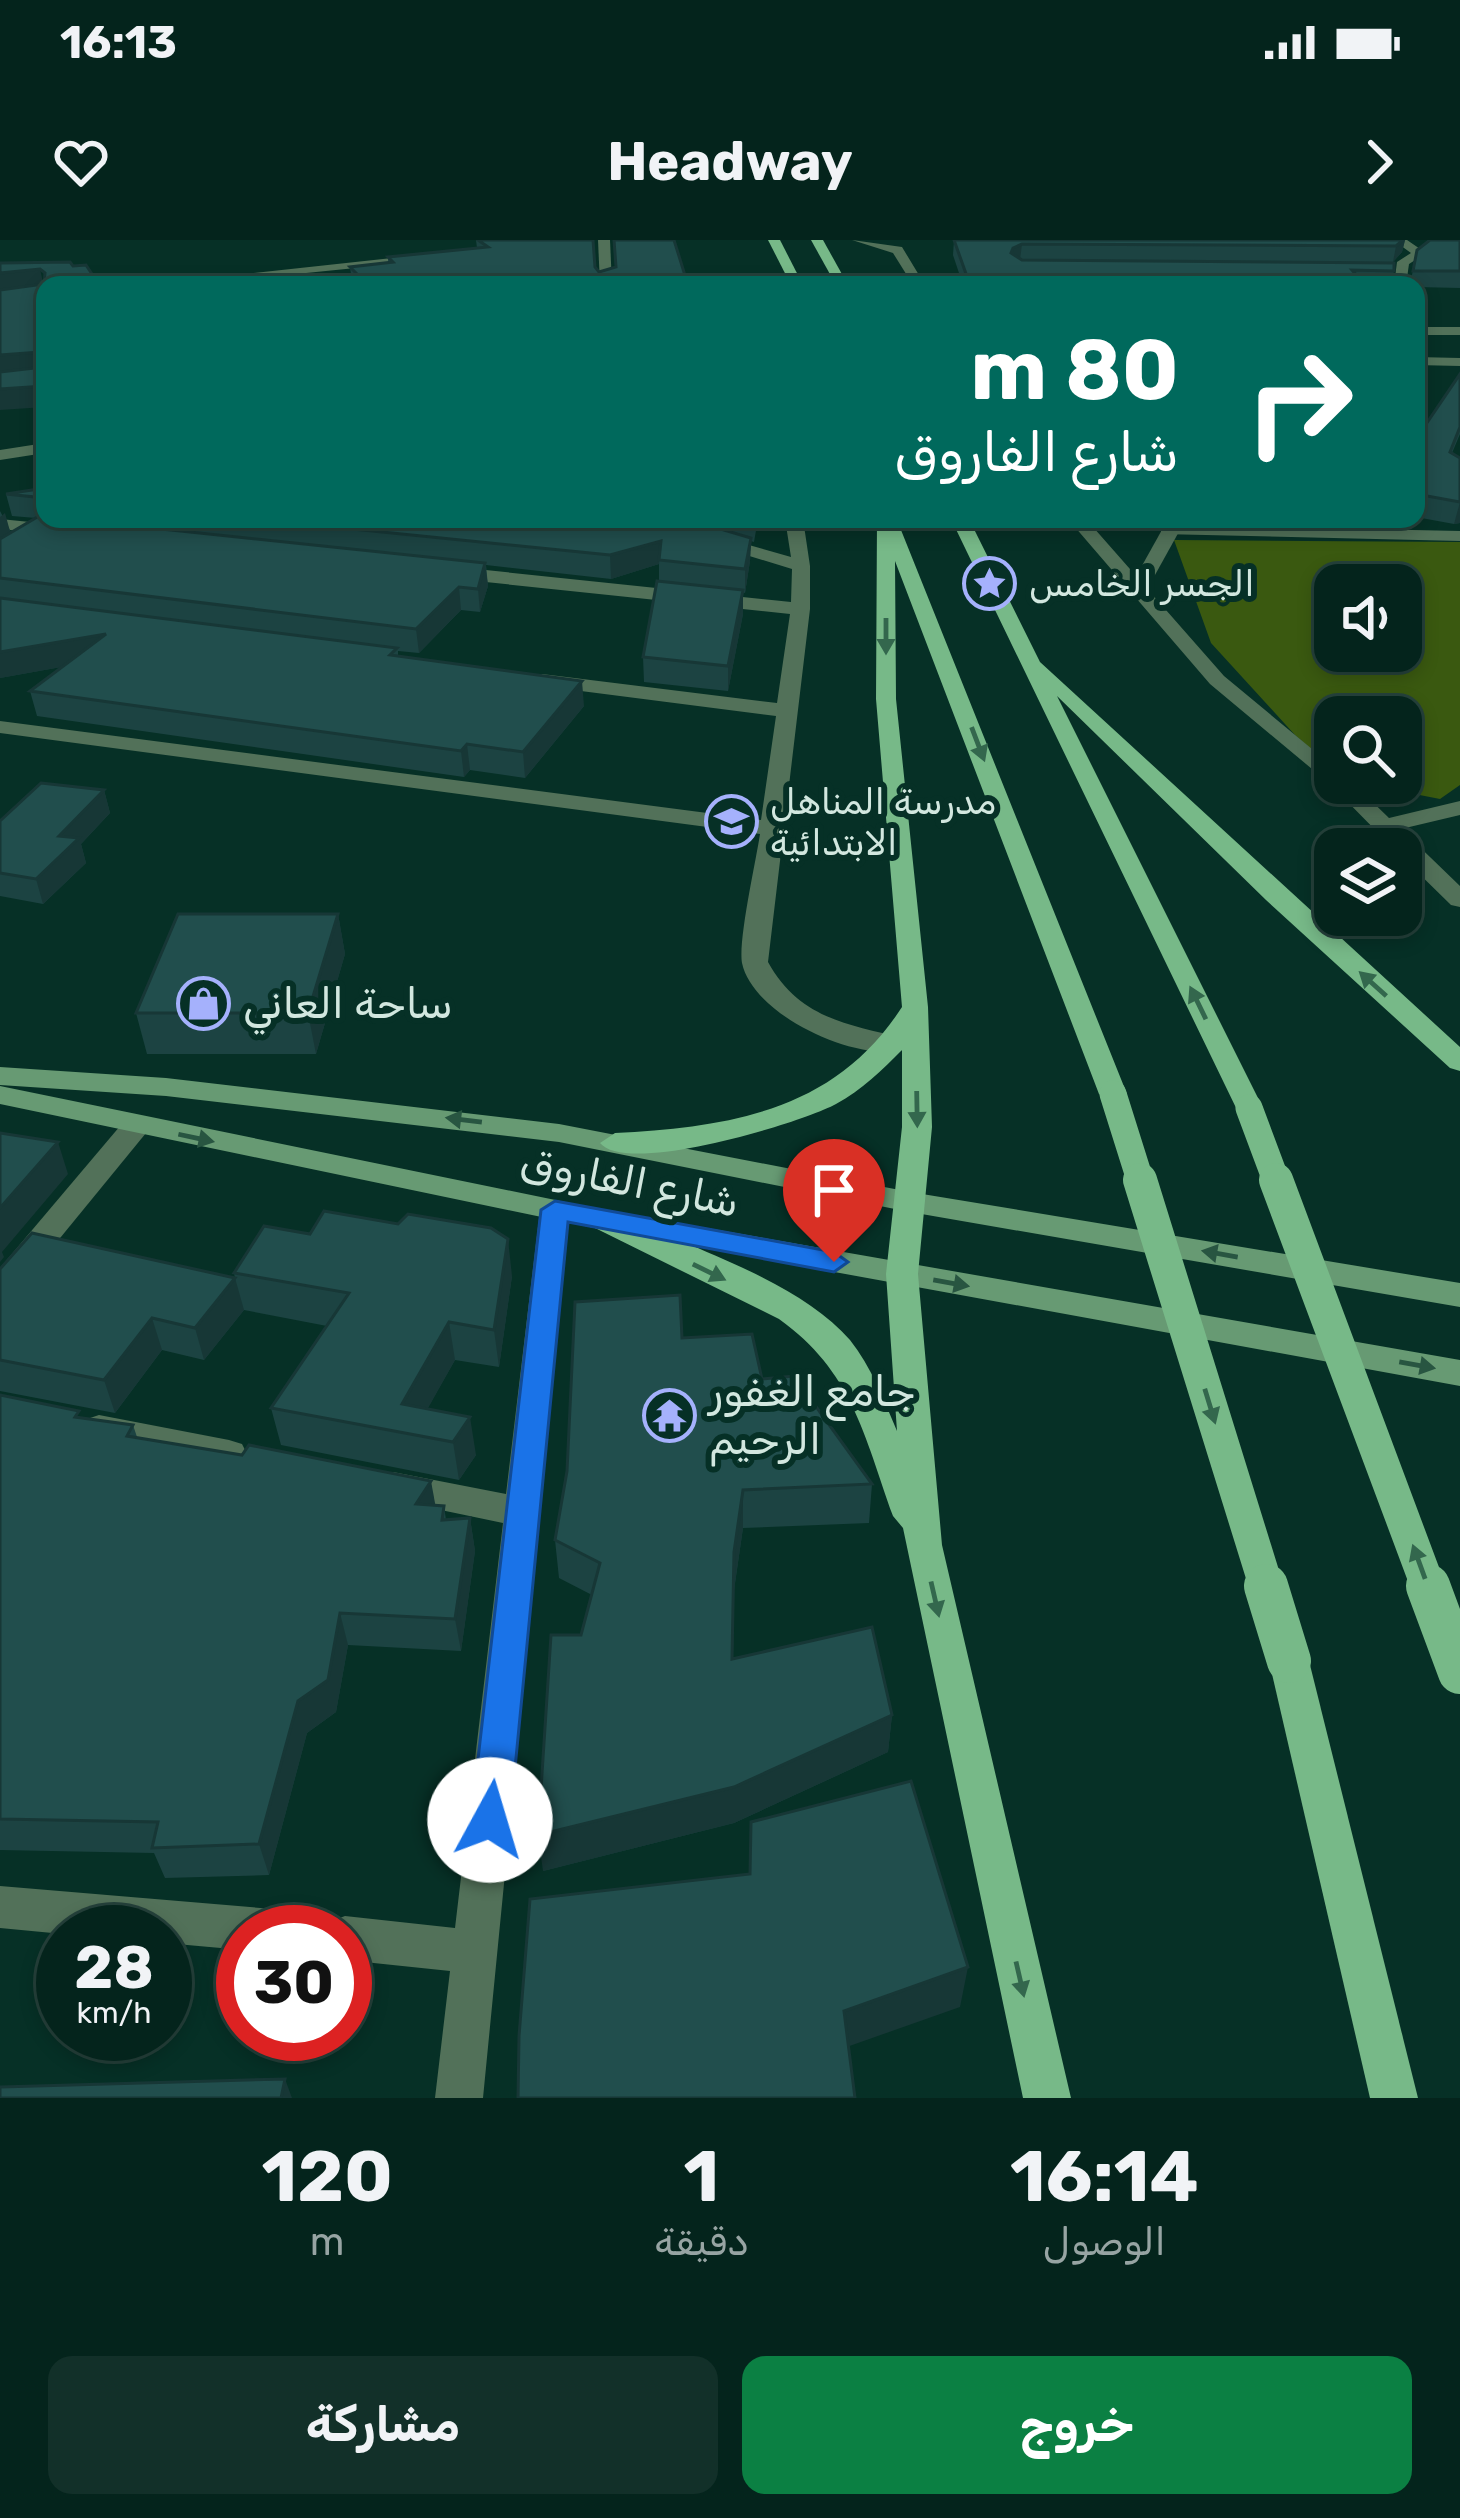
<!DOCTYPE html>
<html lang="ar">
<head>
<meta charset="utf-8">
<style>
  body { margin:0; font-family:Rubik,"Noto Sans Arabic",sans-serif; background:#123029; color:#f1f3f6; direction:rtl; height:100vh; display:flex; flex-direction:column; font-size:45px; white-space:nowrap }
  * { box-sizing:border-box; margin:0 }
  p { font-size:39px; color:#97a4a3 }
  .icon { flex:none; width:66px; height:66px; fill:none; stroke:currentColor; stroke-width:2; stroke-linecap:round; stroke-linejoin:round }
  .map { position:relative; height:1858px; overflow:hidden; direction:ltr }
  .panel { display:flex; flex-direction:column; background:#04241c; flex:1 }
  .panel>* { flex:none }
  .hud { position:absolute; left:36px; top:36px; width:1389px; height:252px; border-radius:24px; box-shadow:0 6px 18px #0003,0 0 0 3px #25413b; direction:rtl; background:#00695c; color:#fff; overflow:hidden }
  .controls { position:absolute; left:1314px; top:324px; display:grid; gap:24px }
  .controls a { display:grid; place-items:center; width:108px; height:108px; border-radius:24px; background:#04241c; box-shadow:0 6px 18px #0003,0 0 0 3px #25413b; font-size:60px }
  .speed { position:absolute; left:36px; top:1665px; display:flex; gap:24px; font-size:60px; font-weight:700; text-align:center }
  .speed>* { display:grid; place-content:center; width:156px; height:156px; border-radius:50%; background:#04241c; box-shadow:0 6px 18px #0003,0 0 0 3px #25413b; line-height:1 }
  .speed small { font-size:30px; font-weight:400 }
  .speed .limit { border:18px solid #d22; background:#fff; color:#111 }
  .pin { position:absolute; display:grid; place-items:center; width:102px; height:102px; color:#fff; margin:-123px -51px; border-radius:50% 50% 50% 0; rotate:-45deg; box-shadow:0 0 12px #0007 }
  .pin .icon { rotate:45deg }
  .me { position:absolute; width:132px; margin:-66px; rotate:6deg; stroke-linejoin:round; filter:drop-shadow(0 0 9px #0008) }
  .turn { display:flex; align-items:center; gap:42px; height:252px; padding:0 48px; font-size:54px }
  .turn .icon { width:156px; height:156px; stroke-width:2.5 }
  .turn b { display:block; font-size:84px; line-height:102px }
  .eta { display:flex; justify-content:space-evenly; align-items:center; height:204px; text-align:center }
  .eta b { font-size:72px; font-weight:700; line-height:84px }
  .primary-button { display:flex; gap:24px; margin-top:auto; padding:24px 48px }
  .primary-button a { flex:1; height:138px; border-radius:24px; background:#0b8043; color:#fff; font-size:48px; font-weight:700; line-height:138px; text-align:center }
  .primary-button a+a { background:#123029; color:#f1f3f6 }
  .status { display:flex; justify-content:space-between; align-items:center; height:84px; padding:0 60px; background:#04241c; direction:ltr }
  .status svg { height:33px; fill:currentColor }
  header { display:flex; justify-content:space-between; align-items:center; height:156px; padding:0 48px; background:#04241c; font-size:54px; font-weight:700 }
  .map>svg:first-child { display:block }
  .green { fill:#3a5910; fill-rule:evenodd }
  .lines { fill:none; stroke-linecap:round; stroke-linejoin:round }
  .service { fill:#527159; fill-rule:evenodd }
  .minor { fill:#527159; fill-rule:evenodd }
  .tertiary { fill:#527159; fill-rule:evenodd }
  .secondary { fill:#679a73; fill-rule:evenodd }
  .primary { fill:#77b988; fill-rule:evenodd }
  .primary-bridge-far2 { stroke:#77b988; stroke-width:27 }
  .primary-bridge-far1 { stroke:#77b988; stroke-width:34 }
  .primary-bridge { stroke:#77b988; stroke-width:44 }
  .wall { fill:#1c4342 }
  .shaded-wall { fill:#173736 }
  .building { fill:#214e4d; stroke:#173736; stroke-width:3 }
  .oneway { fill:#33674d }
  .oneway2 { fill:#285541 }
  .route { fill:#1a73e8; stroke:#114b97; stroke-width:3 }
  .labels { text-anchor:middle; stroke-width:12; stroke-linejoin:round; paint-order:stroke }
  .far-poi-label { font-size:36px; fill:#d2e7df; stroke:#063026; text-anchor:start }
  .poi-label { font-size:42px; fill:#d2e7df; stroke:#063026; text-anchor:start }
  .street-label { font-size:42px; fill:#d2e7df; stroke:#063026 }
</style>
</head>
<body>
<div class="status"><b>16:13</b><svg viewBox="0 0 49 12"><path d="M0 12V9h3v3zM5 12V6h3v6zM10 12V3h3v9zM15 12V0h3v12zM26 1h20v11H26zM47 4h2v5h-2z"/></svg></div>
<header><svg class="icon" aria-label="forward" viewBox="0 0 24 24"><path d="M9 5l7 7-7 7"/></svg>Headway<svg class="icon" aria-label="heart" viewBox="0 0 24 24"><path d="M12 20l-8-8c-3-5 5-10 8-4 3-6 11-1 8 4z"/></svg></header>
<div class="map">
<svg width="1460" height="1858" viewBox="0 0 1460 1858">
  <rect width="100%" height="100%" fill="#063026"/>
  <!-- green -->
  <path class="green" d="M1174,300L1460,302V545L1440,559L1358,543H1401V477H1335V530L1295,495L1211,403ZM1335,345H1401V411H1335Z"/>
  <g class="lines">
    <!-- service -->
    <polygon class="service" points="1168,279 1186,279 1145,353 1131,353 1129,349"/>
    <!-- minor -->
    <g class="minor">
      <polygon points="598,0 610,0 612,45 600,45"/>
      <polygon points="852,0 902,7 925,45 913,45 893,13"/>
      <polygon points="1393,0 1407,0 1426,13 1409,24 1406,45 1394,45 1397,22 1411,13"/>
      <polygon points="429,14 425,21 188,45 144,45"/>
      <rect x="1416" y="87" width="44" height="8"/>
      <polygon points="45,203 45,213 0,220 0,210"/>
      <polygon points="0,279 60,285 69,290 60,295 0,289"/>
      <path d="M629,279H657L791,317L785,279H803L810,326V369L768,722C799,778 846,784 903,798L907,804L903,810C855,822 753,775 742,723C738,700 756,621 760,594L0,493V481L761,580L776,476L542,446L532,440L542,434L777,463L790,374L447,338L438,332L447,326L791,362L792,329Z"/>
      <polygon points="1068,279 1086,279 1224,436 1335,528 1335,543 1353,543 1389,578 1460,561 1460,575 1401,589 1460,646 1460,667 1451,665 1401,616 1401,609 1394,609 1330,544 1210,444"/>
      <polygon points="1167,285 1460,291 1460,301 1161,294 1161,286"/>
      <polygon points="136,877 146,879 151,886 146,893 11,1058 0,1061 0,1028 126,879"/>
      <polygon points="555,960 570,970 483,1858 435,1858 450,1731 345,1720 345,1692 325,1692 329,1682 345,1676 455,1688 503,1283 393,1260 380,1256 375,1246 380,1236 393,1232 506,1254 540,970"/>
      <polygon points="99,1175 229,1200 242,1204 247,1214 242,1224 229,1228 87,1197 81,1188 87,1179"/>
      <polygon points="0,1646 285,1670 301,1677 307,1692 243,1692 243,1710 165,1703 165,1692 63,1694 0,1688"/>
    </g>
    <!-- tertiary -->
    <polygon class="tertiary" points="1416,117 1460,118 1460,126 1416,125"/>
    <!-- secondary -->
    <g class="secondary">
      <polygon points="0,827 166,838 559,884 910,952 1460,1043 1460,1067 910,972 559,902 166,856 0,845"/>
      <polygon points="0,846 604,970 1460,1120 1460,1146 604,990 0,864"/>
    </g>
    <!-- primary -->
    <g class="primary">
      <polygon points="768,0 780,0 803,45 791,45"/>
      <polygon points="811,0 823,0 848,45 836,45"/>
      <path d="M877,279H895L901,290L1127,854L1113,863L1099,854L895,321L896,459L928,767L932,887L918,1034L942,1305L1071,1858H1023L903,1288L893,1276C864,1195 852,1131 779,1079L593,987L589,980L593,973H615C686,1006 798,1040 850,1100C871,1126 884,1161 897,1191L886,1034L902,887V810C882,830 862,850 836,864C801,883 627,936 600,903L615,893C730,887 835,871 902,767L876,459Z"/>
      <polygon points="951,279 969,279 1040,422 1460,807 1460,831 1450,828 1266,660 1057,456 1263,868 1259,874 1239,874"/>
      <polygon points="1289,1404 1303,1409 1309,1421 1418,1858 1370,1858 1269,1421 1275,1409"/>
    </g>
    <!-- primary-bridge-far2 -->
    <g class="primary-bridge-far2">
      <polyline points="1113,854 1141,943"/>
      <polyline points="1249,868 1277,943"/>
    </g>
    <!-- primary-bridge-far1 -->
    <g class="primary-bridge-far1">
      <polyline points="1140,940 1267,1349"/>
      <polyline points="1276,940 1429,1349"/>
    </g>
    <!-- primary-bridge -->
    <g class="primary-bridge">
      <polyline points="1266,1346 1289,1421"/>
      <polyline points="1428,1346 1460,1432"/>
    </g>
  </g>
  <!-- wall -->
  <g class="wall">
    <polygon points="476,0 595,27 599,32 688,45 318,45 317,38 351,34 350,27 388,23 388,17 477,8"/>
    <polygon points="954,0 1405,0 1402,12 1393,22 1394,31 1391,45 963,45 953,15"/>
    <polygon points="1460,0 1460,48 1416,47 1416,45 1410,45 1417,10"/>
    <polygon points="1460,134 1460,194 1452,213 1460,218 1460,283 1454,284 1416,277 1416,199"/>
    <polygon points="45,248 45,279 646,279 662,284 662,279 758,279 754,302 751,301 750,321 745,353 743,352 743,374 728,451 644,442 643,417 659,341 659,324 611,339 486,325 488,346 480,372 461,370 419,413 398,411 398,416 584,466 525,538 470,530 464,537 37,476 30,451 61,427 0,438 0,271 11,292 36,278 12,276 6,254"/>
    <polygon points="104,550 110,573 81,604 86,623 43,664 0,656 0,581"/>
    <polygon points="338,674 345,714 316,814 147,814 136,773"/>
    <polygon points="0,1029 235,1038 234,1033 512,1036 499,1127 455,1120 427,1169 476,1215 459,1240 281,1205 271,1168 327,1086 244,1070 204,1120 162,1110 115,1173 0,1151"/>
    <polygon points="682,1098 762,1139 872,1244 869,1283 743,1288 734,1350 733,1419 892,1475 888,1512 734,1583 543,1631 581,1395 592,1355 559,1338 555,1300"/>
    <polygon points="0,1155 82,1178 133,1185 137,1197 444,1266 446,1280 470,1278 475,1311 461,1411 348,1405 336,1472 307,1493 269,1635 165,1638 154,1613 0,1610"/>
  </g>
  <!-- shaded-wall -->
  <g class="shaded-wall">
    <polygon points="1403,0 1405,0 1402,12 1393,22 1396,6"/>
    <polygon points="1022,4 1020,20 1010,29 1013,8"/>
    <polygon points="40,29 44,47 0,51 0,33"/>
    <polygon points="40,112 45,132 0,135 0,115"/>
    <polygon points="45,146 45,167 0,170 0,149"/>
    <polygon points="1460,262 1460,283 1454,284"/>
    <polygon points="5,273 11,295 0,304 0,277"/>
    <polygon points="751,298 750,321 745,353 745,329"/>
    <polygon points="661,301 659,324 611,339 610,315"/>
    <polygon points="485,323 488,346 480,372 478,349"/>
    <polygon points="459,347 461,370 419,413 416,389"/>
    <polygon points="743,350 743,374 728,451 728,426"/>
    <polygon points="106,394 112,418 0,438 0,412"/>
    <polygon points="582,441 584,466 525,538 523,512"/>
    <polygon points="467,504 470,530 464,537 461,511"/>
    <polygon points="104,550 110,573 81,604 86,623 43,664 36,639 59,596"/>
    <polygon points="338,674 345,714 316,814 308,773"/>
    <polygon points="58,902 68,934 2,1012 4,1017 0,1022 0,968"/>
    <polygon points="508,999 512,1036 499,1127 494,1090"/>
    <polygon points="235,1038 244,1070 204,1120 195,1088"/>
    <polygon points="152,1078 162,1110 115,1173 104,1140"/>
    <polygon points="449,1082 455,1120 413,1195 402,1164"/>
    <polygon points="470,1177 476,1215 459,1240 453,1202"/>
    <polygon points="431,1241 437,1274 416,1264"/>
    <polygon points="743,1250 743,1288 734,1350 734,1312"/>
    <polygon points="470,1278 475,1311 461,1411 455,1379"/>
    <polygon points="340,1373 348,1405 336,1472 307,1493 269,1635 259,1604 298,1461"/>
    <polygon points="892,1475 888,1512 734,1583 543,1631 538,1595"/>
    <polygon points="968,1727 960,1767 841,1809 844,1771"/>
    <polygon points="285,1839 292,1858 281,1858"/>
  </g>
  <!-- building -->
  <g class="building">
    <polygon points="478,0 593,0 595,27 599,32 616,27 614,0 674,0 688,45 323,45 317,38 357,34 350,27 393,22 388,17 488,7"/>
    <polygon points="954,0 1403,0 1396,6 1022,4 1013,8 1011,13 1022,20 1394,23 1394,31 1352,30 1365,45 970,45"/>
    <polygon points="1430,0 1460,0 1460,31 1413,31 1417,10"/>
    <polygon points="70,22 73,26 86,25 96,40 115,38 117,44 168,39 169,45 45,45 45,146 0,149 0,132 44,127 45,116 40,112 0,115 0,50 44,44 45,33 40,29 0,33 0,23"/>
    <polygon points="1460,134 1460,187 1450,212 1460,218 1460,262 1416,254 1416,199"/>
    <polygon points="45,248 45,258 6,254"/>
    <polygon points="39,276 45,277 45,279 67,279 485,323 478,349 459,347 416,389 0,338 0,299"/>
    <polygon points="254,279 646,279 662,284 662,279 687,279 751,298 745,329 659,320 661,301 610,315"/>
    <polygon points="657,341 743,350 728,426 643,417"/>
    <polygon points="0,358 397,408 390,415 582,441 523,512 467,504 461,511 30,451 106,394 0,412"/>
    <polygon points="41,543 104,550 59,596 79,598 36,639 0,633 0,581"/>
    <polygon points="178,674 338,674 308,773 136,773"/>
    <polygon points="0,893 58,902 0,968"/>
    <polygon points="324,971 398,984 408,974 491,988 508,999 494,1090 449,1082 402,1164 470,1177 453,1202 271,1168 349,1053 234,1033 264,986 310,994"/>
    <polygon points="32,993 235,1038 195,1088 152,1078 104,1140 0,1120 0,1029"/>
    <polygon points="680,1055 682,1098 752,1094 762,1139 794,1136 872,1244 743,1250 734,1312 732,1419 872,1387 892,1475 734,1547 538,1595 551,1395 581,1395 600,1323 555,1300 567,1231 575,1062"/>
    <polygon points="0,1155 79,1171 75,1177 133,1185 127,1196 242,1215 249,1205 431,1241 416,1264 444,1266 442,1280 470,1278 455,1379 340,1373 328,1440 298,1461 259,1604 152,1608 158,1582 0,1579"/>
    <polygon points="911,1541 968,1727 844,1771 855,1858 518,1858 519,1796 530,1659 750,1634 751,1582"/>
    <polygon points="285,1839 281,1858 0,1858 0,1847"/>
  </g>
  <!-- one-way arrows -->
  <defs><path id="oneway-solid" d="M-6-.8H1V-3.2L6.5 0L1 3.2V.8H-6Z" transform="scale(3)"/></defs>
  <g class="oneway">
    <use href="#oneway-solid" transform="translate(886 396) rotate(90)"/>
    <use href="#oneway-solid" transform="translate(978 504) rotate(69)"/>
    <use href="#oneway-solid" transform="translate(1373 744) rotate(-138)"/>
    <use href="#oneway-solid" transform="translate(1198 763) rotate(-116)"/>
    <use href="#oneway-solid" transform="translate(917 869) rotate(89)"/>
    <use href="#oneway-solid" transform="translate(709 1032) rotate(26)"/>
    <use href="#oneway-solid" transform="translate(1210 1166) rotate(73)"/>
    <use href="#oneway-solid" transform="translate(1419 1322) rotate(-110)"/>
    <use href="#oneway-solid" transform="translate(935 1359) rotate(77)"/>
    <use href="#oneway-solid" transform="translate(1020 1739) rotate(77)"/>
  </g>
  <g class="oneway2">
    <use href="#oneway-solid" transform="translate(464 880) rotate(-173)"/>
    <use href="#oneway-solid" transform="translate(196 898) rotate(12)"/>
    <use href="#oneway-solid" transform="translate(1220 1014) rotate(-170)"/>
    <use href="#oneway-solid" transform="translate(951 1043) rotate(10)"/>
    <use href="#oneway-solid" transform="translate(1417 1125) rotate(10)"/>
  </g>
  <!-- route -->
  <polygon class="route" points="555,961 834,1012 848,1022 834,1032 568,982 510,1580 504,1593 490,1598 476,1593 471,1580 541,970"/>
  <!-- icons -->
  <defs>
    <symbol id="sight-ring" viewBox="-11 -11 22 22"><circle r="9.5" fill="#063026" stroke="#a5b1fc" stroke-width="1.5"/><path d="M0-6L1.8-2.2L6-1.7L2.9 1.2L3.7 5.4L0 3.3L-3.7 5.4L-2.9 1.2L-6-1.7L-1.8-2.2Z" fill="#a5b1fc"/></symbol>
    <symbol id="school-ring" viewBox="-11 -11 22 22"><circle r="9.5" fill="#063026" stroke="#a5b1fc" stroke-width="1.5"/><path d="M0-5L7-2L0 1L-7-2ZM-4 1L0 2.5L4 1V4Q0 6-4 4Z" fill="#a5b1fc"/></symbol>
    <symbol id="shop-ring" viewBox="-11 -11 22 22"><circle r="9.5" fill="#063026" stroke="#a5b1fc" stroke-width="1.5"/><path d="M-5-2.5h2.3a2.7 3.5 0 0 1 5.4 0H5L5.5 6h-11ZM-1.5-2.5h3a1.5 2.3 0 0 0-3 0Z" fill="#a5b1fc"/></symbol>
    <symbol id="temple-ring" viewBox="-11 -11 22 22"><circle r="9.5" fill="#063026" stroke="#a5b1fc" stroke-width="1.5"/><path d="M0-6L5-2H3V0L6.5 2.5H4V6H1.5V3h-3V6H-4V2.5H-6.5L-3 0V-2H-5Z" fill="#a5b1fc"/></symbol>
  </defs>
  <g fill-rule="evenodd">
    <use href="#sight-ring" x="960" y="314" width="59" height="59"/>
    <use href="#school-ring" x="702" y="552" width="59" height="59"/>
    <use href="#shop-ring" x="174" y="734" width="59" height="59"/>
    <use href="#temple-ring" x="640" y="1146" width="59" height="59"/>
  </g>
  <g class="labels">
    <!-- far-poi labels -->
    <g class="far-poi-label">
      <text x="1029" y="356">الجسر الخامس</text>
      <text x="770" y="574">مدرسة المناهل<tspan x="770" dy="41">الابتدائية</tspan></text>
    </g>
    <!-- poi labels -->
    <g class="poi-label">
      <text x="243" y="778">ساحة العاني</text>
      <text x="709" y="1166">جامع الغفور<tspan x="709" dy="48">الرحيم</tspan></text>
    </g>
    <!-- street labels -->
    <g class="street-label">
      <text transform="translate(630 941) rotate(11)" y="15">شارع الفاروق</text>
    </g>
  </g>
</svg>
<div class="controls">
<a><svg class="icon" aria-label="sound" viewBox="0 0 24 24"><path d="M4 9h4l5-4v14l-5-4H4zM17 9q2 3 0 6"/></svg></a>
<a><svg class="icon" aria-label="search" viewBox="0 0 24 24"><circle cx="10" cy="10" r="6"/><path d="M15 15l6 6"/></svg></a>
<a><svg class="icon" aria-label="layers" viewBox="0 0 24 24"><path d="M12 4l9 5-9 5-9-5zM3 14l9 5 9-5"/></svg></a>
</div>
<div class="speed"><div>28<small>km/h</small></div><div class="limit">30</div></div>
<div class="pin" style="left:834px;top:1022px;background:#d93025"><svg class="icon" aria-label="arrive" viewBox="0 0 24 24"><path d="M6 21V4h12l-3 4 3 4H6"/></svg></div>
<svg class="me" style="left:490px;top:1580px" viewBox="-20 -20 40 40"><circle r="19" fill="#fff"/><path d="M0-13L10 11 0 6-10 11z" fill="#1a73e8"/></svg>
<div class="hud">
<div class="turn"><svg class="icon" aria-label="right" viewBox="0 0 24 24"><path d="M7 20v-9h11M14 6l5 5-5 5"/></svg><div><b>80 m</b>شارع الفاروق</div></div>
</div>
</div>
<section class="panel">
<div class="eta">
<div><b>16:14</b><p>الوصول</p></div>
<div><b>1</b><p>دقيقة</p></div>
<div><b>120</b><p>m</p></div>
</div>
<div class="primary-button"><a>خروج</a><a>مشاركة</a></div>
</section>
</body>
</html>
